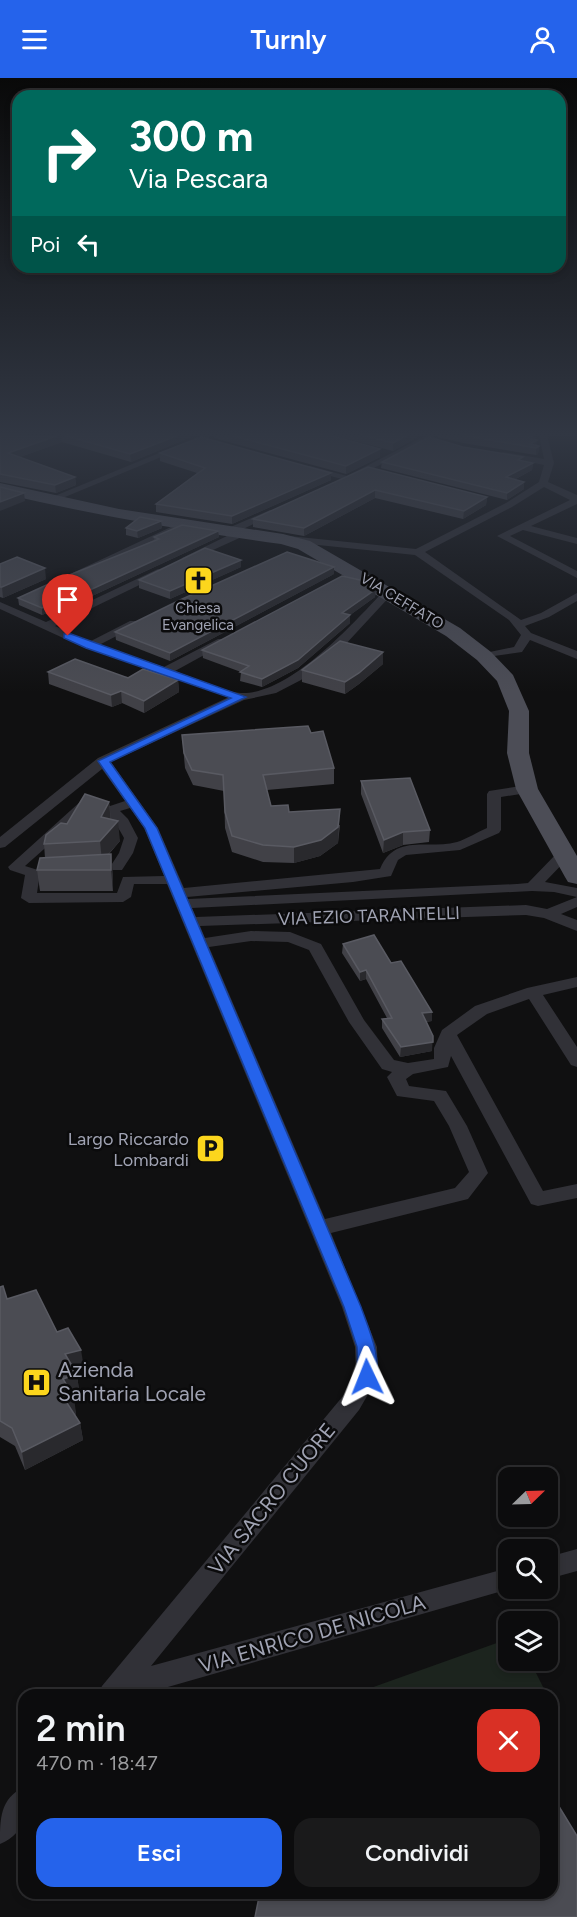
<!DOCTYPE html>
<html lang="it">
<head>
<meta charset="utf-8">
<style>
  body { margin:0; font-family:Figtree,sans-serif; background:#1a1a1b; color:#f1f3f6; height:100vh; display:flex; flex-direction:column; font-size:22px; white-space:nowrap }
  * { box-sizing:border-box; margin:0 }
  p { font-size:20px; color:#9a9b9d }
  .icon { flex:none; width:33px; height:33px; fill:none; stroke:currentColor; stroke-width:2; stroke-linecap:round; stroke-linejoin:round }
  .map { position:relative; flex:1; overflow:hidden }
  .drawer { position:absolute; left:18px; top:1611px; width:540px; height:210px; display:flex; flex-direction:column; background:#0c0c0d; border-radius:18px; box-shadow:0 3px 9px #0003,0 0 0 2px #2c2c2e }
  .drawer>* { flex:none }
  .guide { position:absolute; left:12px; top:12px; width:554px; height:183px; border-radius:18px; box-shadow:0 3px 9px #0003,0 0 0 2px #2c2c2e; background:#00695c; color:#fff; overflow:hidden }
  .needle { width:39px; rotate:67deg }
  .fabs { position:absolute; left:498px; top:1389px; display:grid; gap:12px }
  .fabs a { display:grid; place-items:center; width:60px; height:60px; border-radius:12px; background:#0c0c0d; box-shadow:0 3px 9px #0003,0 0 0 2px #2c2c2e; font-size:30px }
  .pin { position:absolute; display:grid; place-items:center; width:51px; height:51px; color:#fff; margin:-62px -26px; border-radius:50% 50% 50% 0; rotate:-45deg; box-shadow:0 0 6px #0007 }
  .pin .icon { rotate:45deg }
  .me { position:absolute; width:66px; margin:-33px; rotate:358deg; stroke-linejoin:round; filter:drop-shadow(0 0 4px #0008) }
  .turn { display:flex; align-items:center; gap:21px; height:126px; padding:0 18px; font-size:27px }
  .turn .icon { width:78px; height:78px; stroke-width:2.5 }
  .turn b { display:block; font-size:42px; line-height:51px }
  .then { display:flex; align-items:center; height:57px; padding:0 18px; background:#0003; gap:12px; font-size:22px }
  .round { display:grid; place-items:center; flex:none; width:63px; height:63px; border-radius:18px; background:#1a1a1b }
  .head { display:flex; align-items:center; justify-content:space-between; height:102px; padding:0 18px }
  h1 { font-size:36px; font-weight:600; line-height:45px }
  .primary-button { display:flex; gap:12px; margin-top:auto; padding:12px 18px }
  .primary-button a { flex:1; height:69px; border-radius:18px; background:#2563eb; color:#fff; font-size:24px; font-weight:600; line-height:69px; text-align:center }
  .primary-button a+a { background:#1a1a1b; color:#f1f3f6 }
  header { display:flex; justify-content:space-between; align-items:center; height:78px; padding:0 18px; background:#2563eb; color:#fff; font-size:27px; font-weight:600 }
  .map>svg:first-child { display:block }
  .green { fill:#1c241e }
  .lines { fill:none; stroke-linecap:round; stroke-linejoin:round }
  .street { fill:#313137; fill-rule:evenodd }
  .primary { fill:#4c4d56; fill-rule:evenodd }
  .wall { fill:#414147 }
  .shaded-wall { fill:#29292d }
  .building { fill:#4b4c53; stroke:#595a62; stroke-width:1.5 }
  .route { fill:#2563eb; stroke:#184099; stroke-width:1.5 }
  .labels { text-anchor:middle; stroke-width:5; stroke-linejoin:round; paint-order:stroke }
  .far-street-label { font-size:15px; fill:#a0a3b3; stroke:#0b0b0c }
  .far-poi-label { font-size:15px; fill:#a0a3b3; stroke:#0b0b0c }
  .street-label { font-size:18px; fill:#a0a3b3; stroke:#0b0b0c }
  .poi-label { font-size:18px; fill:#a0a3b3; stroke:#0b0b0c; text-anchor:end }
  .near-poi-label { font-size:21px; fill:#a0a3b3; stroke:#0b0b0c; text-anchor:start }
  .near-street-label { font-size:21px; fill:#a0a3b3; stroke:#0b0b0c }
</style>
</head>
<body>
<header><svg class="icon" aria-label="menu" viewBox="0 0 24 24"><path d="M4 6h16M4 12h16M4 18h16"/></svg>Turnly<svg class="icon" aria-label="person" viewBox="0 0 24 24"><circle cx="12" cy="8" r="4"/><path d="M4 21q1-7 8-7t8 7"/></svg></header>
<div class="map">
<svg width="577" height="1839" viewBox="0 0 577 1839">
  <rect width="100%" height="100%" fill="#101011"/>
  <!-- green -->
  <polygon class="green" points="508,1561 508,1582 530,1583 547,1617 351,1617"/>
  <g class="lines">
    <!-- street -->
    <g class="street">
      <polygon points="203,357 214,357 53,424 45,422"/>
      <polygon points="427,357 437,357 349,403 305,391 310,388 347,398"/>
      <polygon points="539,357 547,357 554,385 548,404 577,417 577,426 531,448 577,460 577,466 523,452 510,458 577,493 577,500 497,458 570,422 544,409 512,429 425,474 521,542 541,535 577,515 577,523 549,539 525,548 531,555 577,573 577,581 530,562 522,574 480,580 480,576 514,569 521,557 509,542 415,477 289,464 284,461 289,458 416,471 506,425 539,404 544,387 498,377 503,374 544,381"/>
      <polygon points="270,432 278,434 239,453 246,453 246,457 191,482 182,480 233,455 226,455 226,451"/>
      <polygon points="173,448 178,451 177,453 75,500 67,500 66,498"/>
      <path d="M158,491L163,494L162,496L55,548L89,564L130,543H138V547L99,567L164,589L218,561H226V565L175,593C190,598 229,615 241,615C290,617 353,545 384,513H392L393,515L344,568L301,602L276,615L244,622L111,684L158,750L184,810L380,791C395,755 427,772 457,764C467,761 477,754 487,750V716L489,713L527,707L534,711L527,715L501,719V752L499,755L460,772L406,777L398,782L391,798L353,804L187,819L188,821L517,806L528,805L560,772H570L572,775L570,778L545,804L577,810V829L561,836L577,842V853L544,840L526,837L200,848L205,860L251,853L290,854L321,866L364,942L394,982L408,985L434,981V970L442,952L475,928L527,910L577,899V909L543,917L577,969V989L571,987L529,921L487,936L457,957L543,1113L577,1106V1120L538,1128L531,1126L451,978L448,989L413,996L406,1001L409,1008L446,1013L467,1048L488,1095L468,1121L331,1155L377,1269L378,1299L359,1332L151,1588L508,1490V1510H513L140,1617H98L102,1608L343,1318L356,1298L355,1269L342,1229L167,806H134L131,819L123,824L29,825L21,820L25,797L10,792L8,789L81,723L86,722L110,728L125,723L102,691L5,769L0,770V759L98,680L229,619L85,570L0,531V524L46,544ZM130,730L144,750L164,798L123,799L117,815H37L40,795L38,792L25,788L89,731C109,736 114,741 124,760L119,775L110,789L112,792H122L133,775L138,760L128,741L120,733ZM532,813L554,814L577,819L547,831L526,827L196,839L192,830ZM251,863L288,864L309,872L349,944L382,991L392,994L387,999L397,1018L434,1023L449,1048L469,1094L455,1110L325,1141L209,869Z"/>
      <polygon points="577,1471 577,1493 548,1501 548,1479"/>
      <path d="M24,1709C24,1735 28,1754 0,1766C0,1740 0,1721 24,1709Z"/>
    </g>
    <!-- primary -->
    <path class="primary" d="M0,405L119,431L283,456L310,463L460,550L491,574L513,597L529,633V675L538,711L577,778V806L568,804L565,799L516,711L507,675L509,633L497,603L477,582L446,558L298,471L281,466C187,453 93,437 0,415Z"/>
  </g>
  <!-- wall -->
  <g class="wall">
    <polygon points="0,357 47,358 59,357 193,357 191,359 131,384 62,364 20,379 75,399 76,407 56,415 0,404"/>
    <polygon points="214,357 329,357 380,379 346,396 214,360"/>
    <polygon points="332,357 417,357 416,360 393,373"/>
    <polygon points="438,357 536,357 535,362 537,368 539,368 538,376 536,377 463,365 438,359"/>
    <polygon points="463,369 533,385 532,392 514,402 524,404 524,411 507,422 381,390 382,384"/>
    <polygon points="160,375 331,395 331,402 232,446 156,434 156,426 197,395 160,383"/>
    <polygon points="368,389 487,419 486,427 463,441 375,420 304,458 253,449 253,441"/>
    <polygon points="161,443 162,450 138,460 126,457 126,450"/>
    <polygon points="218,453 219,459 77,525 73,524 42,537 19,527 18,520 154,462 154,459"/>
    <polygon points="0,486 46,501 3,520 0,519"/>
    <polygon points="241,489 170,521 139,510 139,502"/>
    <polygon points="334,496 170,583 116,562 115,554"/>
    <polygon points="376,511 375,519 350,537 350,545 298,590 262,609 240,603 241,594 203,580 202,572"/>
    <polygon points="383,586 359,606 345,616 302,604 302,592"/>
    <polygon points="48,594 178,602 179,614 144,635 122,625 112,629 49,606"/>
    <polygon points="311,655 334,690 334,706 267,712 271,728 289,734 340,747 338,765 320,778 294,785 263,784 232,774 225,750 224,713 193,707 185,690 182,657"/>
    <polygon points="361,703 430,752 429,764 403,767 383,775 361,716"/>
    <polygon points="109,724 111,741 120,763 109,776 111,776 113,813 40,813 37,792 45,780 44,766 67,746"/>
    <polygon points="343,866 391,885 432,934 432,943 426,944 432,973 400,979 382,950 382,941 387,940 366,901 360,903 342,875"/>
    <polygon points="0,1209 7,1221 57,1254 84,1290 74,1292 77,1296 79,1313 72,1316 76,1336 75,1337 80,1345 83,1362 25,1392 15,1368 0,1359"/>
  </g>
  <!-- shaded-wall -->
  <g class="shaded-wall">
    <polygon points="40,357 43,357 40,358 61,357 62,364 9,383 8,375"/>
    <polygon points="179,357 193,357 191,359 131,384 130,376"/>
    <polygon points="408,357 417,357 416,360 393,373 393,365"/>
    <polygon points="527,357 536,357 535,364 537,362 536,370 528,368"/>
    <polygon points="539,368 538,376 536,377 536,370"/>
    <polygon points="380,371 380,379 346,396 346,388"/>
    <polygon points="533,385 532,392 506,406 506,399"/>
    <polygon points="331,395 331,402 232,446 232,438"/>
    <polygon points="75,399 76,407 56,415 55,407"/>
    <polygon points="524,404 524,411 507,422 507,415"/>
    <polygon points="375,412 375,420 304,458 304,450"/>
    <polygon points="24,415 25,423 0,433 0,424"/>
    <polygon points="487,419 486,427 463,441 464,433"/>
    <polygon points="161,443 162,450 138,460 137,453"/>
    <polygon points="218,453 219,459 77,525 77,518"/>
    <polygon points="241,482 241,489 170,521 170,513"/>
    <polygon points="334,489 334,496 170,583 170,575"/>
    <polygon points="45,490 46,501 3,520 2,509"/>
    <polygon points="376,511 375,519 342,543 342,535"/>
    <polygon points="72,517 73,524 42,537 42,530"/>
    <polygon points="350,537 350,545 298,590 262,609 262,601"/>
    <polygon points="383,574 383,586 359,606 345,616 345,604"/>
    <polygon points="178,602 179,614 144,635 144,623"/>
    <polygon points="121,613 122,625 112,629 111,617"/>
    <polygon points="109,724 111,745 101,739"/>
    <polygon points="340,731 338,765 320,778 294,785 294,769"/>
    <polygon points="118,743 120,763 102,783 100,763"/>
    <polygon points="403,754 403,767 383,775 384,762"/>
    <polygon points="111,776 113,796 113,813 111,792"/>
    <polygon points="366,892 366,901 360,903 360,894"/>
    <polygon points="432,934 432,943 421,944 422,935"/>
    <polygon points="433,958 432,973 400,979 401,969"/>
    <polygon points="81,1272 84,1290 68,1294 65,1276"/>
    <polygon points="77,1296 79,1313 66,1319 63,1301"/>
    <polygon points="74,1319 76,1336 68,1340 65,1322"/>
    <polygon points="80,1345 83,1362 25,1392 22,1374"/>
  </g>
  <!-- building -->
  <g class="building">
    <polygon points="0,357 47,358 59,357 8,375 75,399 55,407 0,396"/>
    <polygon points="63,357 179,357 130,376"/>
    <polygon points="230,357 329,357 380,371 346,388"/>
    <polygon points="361,357 408,357 393,365"/>
    <polygon points="462,357 534,357 528,360 537,362 530,366 539,368 536,370"/>
    <polygon points="201,359 331,395 232,438 156,426 205,390 160,375"/>
    <polygon points="429,359 463,369 523,379 518,382 533,385 506,399 524,404 507,415 382,384"/>
    <polygon points="368,389 487,419 464,433 375,412 304,450 253,441"/>
    <polygon points="0,409 24,415 0,424"/>
    <polygon points="140,439 161,443 137,453 126,450"/>
    <polygon points="182,447 218,453 77,518 72,517 42,530 18,520 62,500 159,461 154,459"/>
    <polygon points="205,470 241,482 170,513 139,502"/>
    <polygon points="287,474 334,489 170,575 115,554 180,522"/>
    <polygon points="17,479 45,490 2,509 0,509 0,486"/>
    <polygon points="342,498 360,502 376,511 342,535 350,537 298,582 262,601 240,594 249,588 202,572"/>
    <polygon points="340,563 383,574 359,595 345,604 302,592"/>
    <polygon points="75,581 128,600 143,591 178,602 144,623 121,613 111,617 48,594"/>
    <polygon points="308,648 311,655 323,653 334,690 263,697 271,728 288,727 289,734 340,731 338,749 321,762 294,769 263,767 232,758 225,734 223,697 192,692 184,675 182,657"/>
    <polygon points="410,700 430,752 403,754 384,762 361,703"/>
    <polygon points="85,716 109,724 101,739 118,743 100,763 44,766 46,757 61,745 67,746"/>
    <polygon points="111,776 111,792 37,792 40,780"/>
    <polygon points="374,857 391,885 401,883 432,934 422,935 433,958 433,964 401,969 382,941 392,940 366,892 360,894 343,866"/>
    <polygon points="3,1208 7,1221 36,1212 57,1254 68,1250 81,1272 65,1276 77,1296 63,1301 74,1319 65,1322 80,1345 22,1374 12,1350 0,1343 0,1209"/>
    <polygon points="552,1717 577,1758 577,1839 255,1839 259,1819 267,1815 552,1815"/>
  </g>
  <!-- sky -->
  <linearGradient id="sky" x2="0" y2="1"><stop stop-color="#090909"/><stop offset="0.58" stop-color="#313743"/><stop offset="1" stop-color="#313743" stop-opacity="0"/></linearGradient>
  <rect width="577" height="614" fill="url(#sky)"/>
  <!-- route -->
  <path class="route" d="M64,556H71L246,619L110,684L157,750L361,1229C368,1249 384,1284 374,1304L367,1306L361,1304L358,1299L357,1269L344,1229L145,750L98,683L231,620L86,570L64,560Z"/>
  <!-- icons -->
  <defs>
    <symbol id="church-square" viewBox="-11 -11 22 22"><rect x="-9" y="-9" width="18" height="18" rx="4" fill="#fcd61d" stroke="#0b0b0c"/><path d="M-1.2-6h2.4v3.5h3.3v2.4h-3.3V6h-2.4V-.1h-3.3v-2.4h3.3Z" fill="#111"/></symbol>
    <symbol id="parking-square" viewBox="-11 -11 22 22"><rect x="-9" y="-9" width="18" height="18" rx="4" fill="#fcd61d" stroke="#0b0b0c"/><path d="M-3.5-5.5H1a3.5 3.5 0 0 1 0 7H-1V5.5H-3.5ZM-1-3.4V-.6H.8a1.4 1.4 0 0 0 0-2.8Z" fill="#111"/></symbol>
    <symbol id="hospital-square" viewBox="-11 -11 22 22"><rect x="-9" y="-9" width="18" height="18" rx="4" fill="#fcd61d" stroke="#0b0b0c"/><path d="M-5-5h3v3.5h4V-5h3V5h-3V1.5h-4V5h-3Z" fill="#111"/></symbol>
  </defs>
  <g fill-rule="evenodd">
    <use href="#church-square" x="182" y="486" width="33" height="33"/>
    <use href="#parking-square" x="194" y="1054" width="33" height="33"/>
    <use href="#hospital-square" x="20" y="1288" width="33" height="33"/>
  </g>
  <g class="labels">
    <!-- far-street labels -->
    <g class="far-street-label">
      <text transform="translate(402 523) rotate(31)" y="5">VIA CEFFATO</text>
    </g>
    <!-- far-poi labels -->
    <g class="far-poi-label">
      <text x="198" y="535">Chiesa<tspan x="198" dy="17">Evangelica</tspan></text>
    </g>
    <!-- street labels -->
    <g class="street-label">
      <text transform="translate(369 838) rotate(-2)" y="6">VIA EZIO TARANTELLI</text>
    </g>
    <!-- poi labels -->
    <g class="poi-label">
      <text x="189" y="1067">Largo Riccardo<tspan x="189" dy="21">Lombardi</tspan></text>
    </g>
    <!-- near-poi labels -->
    <g class="near-poi-label">
      <text x="58" y="1299">Azienda<tspan x="58" dy="24">Sanitaria Locale</tspan></text>
    </g>
    <!-- near-street labels -->
    <g class="near-street-label">
      <text transform="translate(272 1421) rotate(-51)" y="7">VIA SACRO CUORE</text>
      <text transform="translate(312 1556) rotate(-16)" y="7">VIA ENRICO DE NICOLA</text>
    </g>
  </g>
</svg>
<div class="fabs">
<a><svg class="needle" viewBox="-14 -14 28 28"><path d="M0-13l5 13h-10z" fill="#e53935"/><path d="M0 13l5-13h-10z" fill="#9a9b9d"/></svg></a>
<a><svg class="icon" aria-label="search" viewBox="0 0 24 24"><circle cx="10" cy="10" r="6"/><path d="M15 15l6 6"/></svg></a>
<a><svg class="icon" aria-label="layers" viewBox="0 0 24 24"><path d="M12 4l9 5-9 5-9-5zM3 14l9 5 9-5"/></svg></a>
</div>
<div class="pin" style="left:68px;top:558px;background:#d93025"><svg class="icon" aria-label="arrive" viewBox="0 0 24 24"><path d="M6 21V4h12l-3 4 3 4H6"/></svg></div>
<svg class="me" style="left:367px;top:1299px" viewBox="-20 -20 40 40"><path d="M0-17L14 15 0 8-14 15z" fill="#2563eb" stroke="#fff" stroke-width="4"/></svg>
<div class="guide">
<div class="turn"><svg class="icon" aria-label="right" viewBox="0 0 24 24"><path d="M7 20v-9h11M14 6l5 5-5 5"/></svg><div><b>300 m</b>Via Pescara</div></div>
<div class="then">Poi<svg class="icon" aria-label="left" viewBox="0 0 24 24"><path d="M17 20v-9H6M10 6l-5 5 5 5"/></svg></div>
</div>
<section class="drawer">
<div class="head"><div><h1>2 min</h1><p>470 m · 18:47</p></div><a class="round" style="background:#d93025;color:#fff"><svg class="icon" aria-label="close" viewBox="0 0 24 24"><path d="M6 6l12 12M18 6L6 18"/></svg></a></div>
<div class="primary-button"><a>Esci</a><a>Condividi</a></div>
</section>
</div>
</body>
</html>
